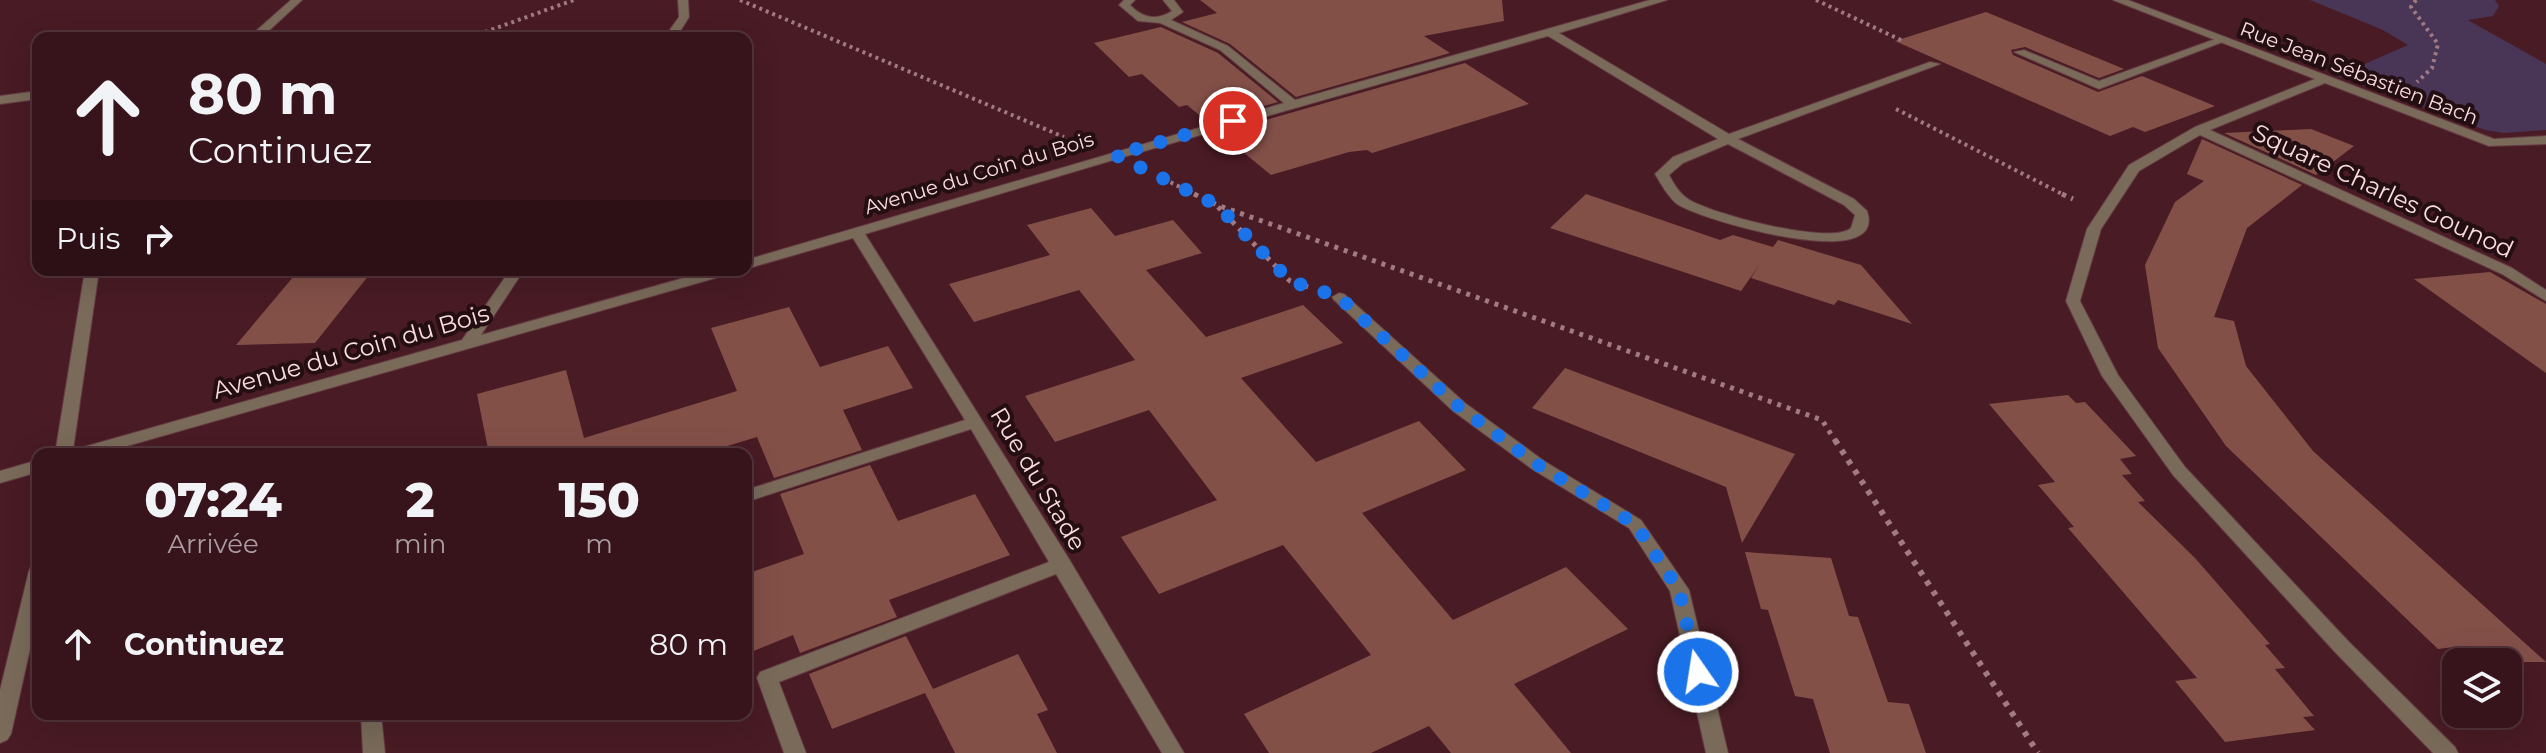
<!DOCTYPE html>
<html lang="fr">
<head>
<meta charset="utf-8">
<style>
  body { margin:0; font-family:Montserrat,sans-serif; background:#422128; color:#f1f3f6; height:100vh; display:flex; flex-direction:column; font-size:30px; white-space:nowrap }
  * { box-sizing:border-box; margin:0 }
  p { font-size:26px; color:#aa9ea3 }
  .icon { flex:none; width:44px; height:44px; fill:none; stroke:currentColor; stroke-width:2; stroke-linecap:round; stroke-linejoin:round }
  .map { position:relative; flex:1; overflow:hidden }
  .panel { position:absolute; left:32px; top:448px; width:720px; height:272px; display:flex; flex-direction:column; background:#37141b; border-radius:16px; box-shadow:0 8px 32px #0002,0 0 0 2px #51333a }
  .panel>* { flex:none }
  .top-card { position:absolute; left:32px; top:32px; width:720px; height:244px; border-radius:16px; box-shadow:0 8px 32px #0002,0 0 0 2px #51333a; background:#37141b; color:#f1f3f6; overflow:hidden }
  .fabs { position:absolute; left:2442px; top:648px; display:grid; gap:16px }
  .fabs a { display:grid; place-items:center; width:80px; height:80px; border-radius:16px; background:#37141b; box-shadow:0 8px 32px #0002,0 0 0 2px #51333a; font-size:40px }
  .pin { position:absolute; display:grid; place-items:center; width:68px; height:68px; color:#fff; margin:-34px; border:4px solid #fff; border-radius:50%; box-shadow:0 2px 8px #0007 }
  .me { position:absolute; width:88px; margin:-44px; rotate:347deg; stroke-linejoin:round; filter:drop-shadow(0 0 6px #0008) }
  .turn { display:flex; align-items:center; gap:28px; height:168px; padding:0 24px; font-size:36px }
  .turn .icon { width:104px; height:104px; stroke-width:2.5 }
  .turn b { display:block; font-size:56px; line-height:68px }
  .then { display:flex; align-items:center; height:76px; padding:0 24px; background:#0003; gap:16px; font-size:30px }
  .eta { display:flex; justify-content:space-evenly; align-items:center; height:136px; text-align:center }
  .eta b { font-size:48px; font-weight:800; line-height:56px }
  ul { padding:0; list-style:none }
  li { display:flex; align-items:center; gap:24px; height:120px; padding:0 24px }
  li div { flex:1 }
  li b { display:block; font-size:30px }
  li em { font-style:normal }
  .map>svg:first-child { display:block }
  .green { fill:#493657 }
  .building { fill:#835048 }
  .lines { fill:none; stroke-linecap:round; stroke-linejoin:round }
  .lane-casing { stroke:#653a42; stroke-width:2 }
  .street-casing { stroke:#653a42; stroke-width:2 }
  .path-far2 { stroke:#a17b81; stroke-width:4; stroke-dasharray:3 4; stroke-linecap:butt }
  .path-far1 { stroke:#a17b81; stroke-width:5; stroke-dasharray:4 6; stroke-linecap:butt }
  .path { stroke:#a17b81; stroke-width:6; stroke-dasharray:5 7; stroke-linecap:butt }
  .lane { fill:#796a59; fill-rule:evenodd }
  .street { fill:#796a59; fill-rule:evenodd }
  .route { stroke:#1a73e8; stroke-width:14; stroke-dasharray:0 25.2 }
  .labels { text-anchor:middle; stroke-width:8; stroke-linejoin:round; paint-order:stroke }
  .far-street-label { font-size:20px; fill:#fadbde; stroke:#230e11 }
  .street-label { font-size:24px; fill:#fadbde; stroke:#230e11 }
</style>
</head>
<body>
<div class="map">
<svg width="2546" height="753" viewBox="0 0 2546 753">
  <rect width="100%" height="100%" fill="#491b24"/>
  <!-- green -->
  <polygon class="green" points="2310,0 2495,0 2499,6 2493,16 2468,20 2546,64 2546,130 2504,133 2485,130 2337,76 2408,45 2383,30"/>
  <!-- building -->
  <g class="building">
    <polygon points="1200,0 1502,0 1504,21 1424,36 1450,53 1296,97 1230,44 1182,22 1217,13"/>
    <polygon points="1986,12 2124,69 2099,78 2025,47 2011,50 2013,55 2098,92 2142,76 2215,106 2145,132 2133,127 2110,136 1895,41"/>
    <polygon points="1161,27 1218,53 1278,102 1208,122 1187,105 1179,107 1142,74 1129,77 1094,43"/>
    <polygon points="1465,63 1529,104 1372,153 1367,150 1349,152 1271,175 1220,133"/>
    <polygon points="2311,129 2354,146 2316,175 2224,133"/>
    <polygon points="2202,139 2302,185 2247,228 2214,317 2234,321 2246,366 2313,451 2546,662 2479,662 2462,646 2438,649 2226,446 2158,348 2145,265 2175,202 2204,181 2187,174"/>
    <polygon points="1586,194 1720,240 1733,235 1773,247 1778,240 1861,265 1912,324 1838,300 1834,305 1751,278 1760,264 1741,291 1550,228"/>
    <polygon points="1091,208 1115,236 1173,220 1202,253 1146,270 1206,337 1303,305 1343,343 1241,378 1316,462 1419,421 1466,470 1362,513 1453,620 1566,567 1628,629 1514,684 1571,753 1451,753 1429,726 1371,753 1269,753 1244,714 1371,655 1283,545 1159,594 1121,537 1217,500 1149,410 1055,442 1025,396 1135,360 1079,290 974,322 949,284 1050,255 1027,225"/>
    <polygon points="299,270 373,270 315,343 236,345"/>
    <polygon points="2490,272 2546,304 2546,373 2414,279"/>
    <polygon points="789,307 820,367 888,346 913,388 843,410 862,450 774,478 757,437 701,454 489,454 477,394 566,370 584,438 737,391 711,328"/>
    <polygon points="1565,368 1795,454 1742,543 1726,487 1532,408"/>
    <polygon points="2068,395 2076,403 2085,402 2136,456 2120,459 2132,474 2122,475 2145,501 2138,502 2195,558 2270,644 2265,645 2285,668 2275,669 2314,716 2303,717 2315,730 2225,742 2175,681 2197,678 2068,528 2074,527 2038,485 2055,482 1989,404"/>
    <polygon points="870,465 898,521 975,494 1010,555 889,600 897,617 800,653 793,635 746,654 746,574 804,554 780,494"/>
    <polygon points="1745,552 1831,558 1849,616 1858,617 1888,702 1909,704 1926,753 1830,753 1813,699 1795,696 1768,610 1761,609"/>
    <polygon points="906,636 933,689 1018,654 1048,710 1037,714 1057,753 955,753 925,693 832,729 809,674"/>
  </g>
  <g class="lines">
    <defs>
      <polygon id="lane" points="2218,38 2228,40 2099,89 2014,52 2024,50 2099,81"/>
      <g id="street">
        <polygon points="291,0 302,0 261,38 248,38"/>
        <polygon points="678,0 688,0 689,17 676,38 664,38 679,17"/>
        <path d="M1124,0H1135L1130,5C1143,18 1156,21 1172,11L1163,0H1174L1183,12L1171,20L1228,46L1295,100L1650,0H1667L1559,33L1729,134L1930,62L1940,64L1738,139L1854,199L1867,211C1889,275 1700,220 1677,204C1668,197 1661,184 1655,174L1673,157L1718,139L1548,36L1120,158L865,234L1069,559L1184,753H1162L1056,574L779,682L806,753H784L757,678L760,672L1049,562L971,429L746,502V490L965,420L853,238L746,269V260L1284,103L1220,50L1160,23L1138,21L1119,5ZM1728,144L1844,205L1855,215L1851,228C1832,246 1711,214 1688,199C1679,193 1674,184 1669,175L1683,163Z"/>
        <polygon points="2113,0 2128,0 2494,139 2546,136 2546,144 2489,146 2325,83 2210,130 2512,268 2546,290 2546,301 2502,274 2200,135 2139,171 2101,229 2080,301 2118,375 2185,467 2349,642 2455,747 2458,753 2433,753 2335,652 2173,475 2102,376 2066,301 2087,229 2129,165 2195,127 2315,79"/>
        <polygon points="38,91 38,99 0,104 0,96"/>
        <polygon points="85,270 99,270 73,450 462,340 510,270 524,270 481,335 712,270 735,270 733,273 99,454 55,454"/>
        <polygon points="1339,293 1344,294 1465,403 1544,461 1641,520 1689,590 1728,753 1706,753 1670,591 1629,528 1532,469 1453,411 1334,300 1332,297"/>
        <polygon points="38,460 38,472 0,483 0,471"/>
        <polygon points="38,564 38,613 11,734 7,740 0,743 0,690 29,571 31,566"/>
        <polygon points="361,714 381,714 385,753 363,753"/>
      </g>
    </defs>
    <!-- lane casing -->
    <use href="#lane" class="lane-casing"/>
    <!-- street casing -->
    <use href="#street" class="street-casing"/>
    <!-- path-far2 -->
    <g class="path-far2">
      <polyline points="740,0 1064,137"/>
      <polyline points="1816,0 1903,41"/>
      <polyline points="2416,0 2411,7 2438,44 2432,68 2417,82"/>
      <polyline points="303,37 485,32 574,0"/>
      <polyline points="1896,109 2066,196"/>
      <polyline points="1158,176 1198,196"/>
    </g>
    <!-- path-far1 -->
    <g class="path-far1">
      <polyline points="1194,194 1217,205 1822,420 1836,442"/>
      <polyline points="2062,194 2073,199"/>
      <polyline points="1218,207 1290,281 1308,287"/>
    </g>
    <!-- path -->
    <polyline class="path" points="1835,440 2038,753"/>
    <!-- lane -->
    <use href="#lane" class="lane"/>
    <!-- street -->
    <use href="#street" class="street"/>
  </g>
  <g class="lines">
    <!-- route -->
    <polyline class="route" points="1233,121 1115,155 1217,205 1290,281 1339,297 1459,407 1538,465 1635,524 1679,590 1698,672"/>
  </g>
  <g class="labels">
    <!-- far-street labels -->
    <g class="far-street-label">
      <text transform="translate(2359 73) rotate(21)" y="7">Rue Jean Sébastien Bach</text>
      <text transform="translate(979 173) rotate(-17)" y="7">Avenue du Coin du Bois</text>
    </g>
    <!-- street labels -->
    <g class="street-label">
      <text transform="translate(2383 191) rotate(25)" y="8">Square Charles Gounod</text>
      <text transform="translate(351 352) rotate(-16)" y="8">Avenue du Coin du Bois</text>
      <text transform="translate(1038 479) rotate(59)" y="8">Rue du Stade</text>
    </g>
  </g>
</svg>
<div class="fabs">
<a><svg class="icon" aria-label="layers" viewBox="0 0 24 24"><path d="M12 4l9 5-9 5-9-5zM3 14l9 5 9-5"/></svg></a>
</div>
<div class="pin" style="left:1233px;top:121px;background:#d93025"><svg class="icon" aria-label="arrive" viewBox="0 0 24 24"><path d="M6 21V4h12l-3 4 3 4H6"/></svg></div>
<svg class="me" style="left:1698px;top:672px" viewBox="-20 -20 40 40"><circle r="17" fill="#1a73e8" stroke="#fff" stroke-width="3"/><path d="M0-11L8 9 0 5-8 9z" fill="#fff"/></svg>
<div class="top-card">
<div class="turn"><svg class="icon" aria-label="ahead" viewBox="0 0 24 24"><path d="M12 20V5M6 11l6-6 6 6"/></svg><div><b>80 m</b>Continuez</div></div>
<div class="then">Puis<svg class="icon" aria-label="right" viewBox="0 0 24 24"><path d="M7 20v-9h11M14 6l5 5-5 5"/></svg></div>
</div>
<section class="panel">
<div class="eta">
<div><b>07:24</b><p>Arrivée</p></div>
<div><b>2</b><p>min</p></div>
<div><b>150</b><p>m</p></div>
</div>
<ul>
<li><svg class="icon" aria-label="ahead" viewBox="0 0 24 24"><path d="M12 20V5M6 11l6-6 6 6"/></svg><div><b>Continuez</b></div><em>80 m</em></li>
</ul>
</section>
</div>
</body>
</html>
